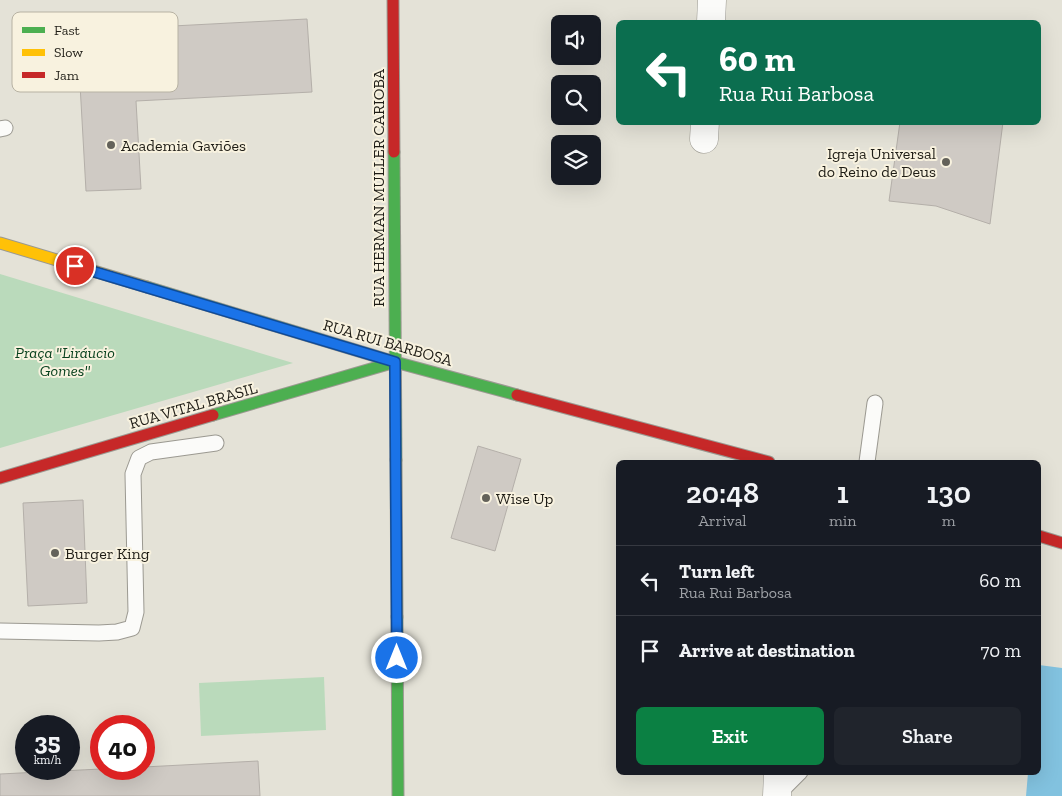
<!DOCTYPE html>
<html lang="en">
<head>
<meta charset="utf-8">
<style>
  body { margin:0; font-family:"Zilla Slab",serif; background:#20242c; color:#f1f3f6; height:100vh; display:flex; flex-direction:column; font-size:19px; white-space:nowrap }
  * { box-sizing:border-box; margin:0 }
  p { font-size:16px; color:#9ea1a6 }
  .icon { flex:none; width:28px; height:28px; fill:none; stroke:currentColor; stroke-width:2; stroke-linecap:round; stroke-linejoin:round }
  .map { position:relative; flex:1; overflow:hidden }
  .drawer { position:absolute; left:616px; top:460px; width:425px; height:315px; display:flex; flex-direction:column; background:#171b24; border-radius:8px; box-shadow:0 5px 20px #0002 }
  .drawer>* { flex:none }
  .top-card { position:absolute; left:616px; top:20px; width:425px; height:105px; border-radius:8px; box-shadow:0 5px 20px #0002; background:#0b6e4f; color:#fff; overflow:hidden }
  .buttons { position:absolute; left:551px; top:15px; display:grid; gap:10px }
  .buttons a { display:grid; place-items:center; width:50px; height:50px; border-radius:8px; background:#171b24; box-shadow:0 5px 20px #0002; font-size:25px }
  .speed { position:absolute; left:15px; top:715px; display:flex; gap:10px; font-size:25px; font-weight:700; text-align:center }
  .speed>* { display:grid; place-content:center; width:65px; height:65px; border-radius:50%; background:#171b24; box-shadow:0 5px 20px #0002; line-height:1 }
  .speed small { font-size:12px; font-weight:400 }
  .speed .limit { border:8px solid #d22; background:#fff; color:#111 }
  .pin { position:absolute; display:grid; place-items:center; width:42px; height:42px; color:#fff; margin:-21px; border:2px solid #fff; border-radius:50%; box-shadow:0 1px 5px #0007 }
  .me { position:absolute; width:55px; margin:-28px; rotate:0deg; stroke-linejoin:round; filter:drop-shadow(0 0 4px #0008) }
  .turn { display:flex; align-items:center; gap:18px; height:105px; padding:0 20px; font-size:22px }
  .turn .icon { width:65px; height:65px; stroke-width:2.5 }
  .turn b { display:block; font-size:35px; line-height:42px }
  .eta { display:flex; justify-content:space-evenly; align-items:center; height:85px; text-align:center }
  .eta b { font-size:30px; font-weight:600; line-height:35px }
  .cta { display:flex; gap:10px; margin-top:auto; padding:10px 20px }
  .cta a { flex:1; height:58px; border-radius:8px; background:#0b8043; color:#fff; font-size:20px; font-weight:600; line-height:58px; text-align:center }
  .cta a+a { background:#20242c; color:#f1f3f6 }
  ul { padding:0; list-style:none }
  li { display:flex; align-items:center; gap:15px; height:70px; padding:0 20px; border-top:1px solid #363941 }
  li div { flex:1 }
  li b { display:block; font-size:19px }
  li em { font-style:normal }
  .map>svg:first-child { display:block }
  .green { fill:#badabb }
  .water { fill:#82c2df }
  .building { fill:#cfcac4; stroke:#b4afa9 }
  .lines { fill:none; stroke-linecap:round; stroke-linejoin:round }
  .lane-casing { stroke:#9b9991; stroke-width:17 }
  .street-casing { stroke:#9b9991; stroke-width:29 }
  .fast-casing { stroke:#9b9991; stroke-width:13 }
  .slow-casing { stroke:#9b9991; stroke-width:13 }
  .jam-casing { stroke:#9b9991; stroke-width:13 }
  .lane { stroke:#fbfbf9; stroke-width:15 }
  .street { stroke:#fbfbf9; stroke-width:28 }
  .fast { stroke:#4caf50; stroke-width:11 }
  .slow { stroke:#ffc107; stroke-width:11 }
  .jam { stroke:#c62828; stroke-width:11 }
  .route-casing { stroke:#114b97; stroke-width:12 }
  .route { stroke:#1a73e8; stroke-width:9 }
  .poi-dot { fill:#64625a; stroke:#f8f2df; stroke-width:2 }
  .labels { text-anchor:middle; stroke-width:4; stroke-linejoin:round; paint-order:stroke }
  .poi-label { font-size:16px; fill:#1f1d16; stroke:#f8f2df; text-anchor:start }
  .street-label { font-size:16px; fill:#1f1d16; stroke:#f8f2df }
  .park-label { font-size:16px; font-style:italic; fill:#07411d; stroke:#f8f2df }
  .key { fill:#f8f2df; stroke:#b7b2a3; stroke-width:1 }
  .key-label { font-size:14px; fill:#1f1d16 }
</style>
</head>
<body>
<div class="map">
<svg width="1062" height="796" viewBox="0 0 1062 796">
  <rect width="100%" height="100%" fill="#e4e2d7"/>
  <!-- green -->
  <g class="green">
    <polygon points="0,274 293,363 0,448"/>
    <polygon points="324,677 326,730 201,736 199,683"/>
  </g>
  <!-- water -->
  <polygon class="water" points="1039,665 1062,668 1062,796 1026,796 1028,773 1039,772"/>
  <!-- building -->
  <g class="building">
    <polygon points="307,19 312,92 136,101 141,189 86,191 77,31"/>
    <polygon points="900,122 1003,122 990,224 936,206 889,201"/>
    <polygon points="478,446 521,459 495,551 451,538"/>
    <polygon points="83,500 87,603 28,606 23,503"/>
    <polygon points="258,761 260,796 0,796 0,774 101,769 144,769 144,767"/>
  </g>
  <g class="lines">
    <defs>
      <g id="lane">
        <polyline points="0,129 5,128"/>
        <polyline points="867,462 875,403"/>
        <polyline points="0,631 99,633 117,632 132,628 136,612 133,474 139,458 151,452 216,443"/>
        <polyline points="778,794 800,772"/>
      </g>
      <g id="street">
        <polyline points="711,22 712,0"/>
        <polyline points="704,139 705,122"/>
        <polyline points="777,796 778,772"/>
      </g>
      <g id="fast">
        <polyline points="394,152 396,460"/>
        <polyline points="147,287 395,362"/>
        <polyline points="213,415 395,362 517,395"/>
        <polyline points="397,617 398,796"/>
      </g>
      <g id="slow">
        <polyline points="0,243 147,287"/>
        <polyline points="396,460 397,617"/>
      </g>
      <g id="jam">
        <polyline points="393,0 394,152"/>
        <polyline points="517,395 769,462"/>
        <polyline points="0,478 213,415"/>
        <polyline points="1039,536 1062,543"/>
      </g>
    </defs>
    <!-- lane casing -->
    <use href="#lane" class="lane-casing"/>
    <!-- street casing -->
    <use href="#street" class="street-casing"/>
    <!-- fast casing -->
    <use href="#fast" class="fast-casing"/>
    <!-- slow casing -->
    <use href="#slow" class="slow-casing"/>
    <!-- jam casing -->
    <use href="#jam" class="jam-casing"/>
    <!-- lane -->
    <use href="#lane" class="lane"/>
    <!-- street -->
    <use href="#street" class="street"/>
    <!-- fast -->
    <use href="#fast" class="fast"/>
    <!-- slow -->
    <use href="#slow" class="slow"/>
    <!-- jam -->
    <use href="#jam" class="jam"/>
  </g>
  <g class="lines">
    <defs>
      <polyline id="route" points="75,266 395,362 397,658"/>
    </defs>
    <!-- route casing -->
    <use href="#route" class="route-casing"/>
    <!-- route -->
    <use href="#route" class="route"/>
  </g>
  <!-- markers -->
  <g class="poi-dot">
    <circle cx="111" cy="145" r="5"/>
    <circle cx="946" cy="162" r="5"/>
    <circle cx="486" cy="498" r="5"/>
    <circle cx="55" cy="553" r="5"/>
  </g>
  <g class="labels">
    <!-- poi labels -->
    <g class="poi-label">
      <text x="121" y="151">Academia Gaviões</text>
      <text x="936" y="159" text-anchor="end">Igreja Universal<tspan x="936" dy="18">do Reino de Deus</tspan></text>
      <text x="496" y="504">Wise Up</text>
      <text x="65" y="559">Burger King</text>
    </g>
    <!-- street labels -->
    <g class="street-label">
      <text transform="translate(378 188) rotate(-90)" y="6">RUA HERMAN MULLER CARIOBA</text>
      <text transform="translate(388 342) rotate(16)" y="6">RUA RUI BARBOSA</text>
      <text transform="translate(193 405) rotate(-16)" y="6">RUA VITAL BRASIL</text>
    </g>
    <!-- park labels -->
    <g class="park-label">
      <text x="65" y="358">Praça "Liráucio<tspan x="65" dy="18">Gomes"</tspan></text>
    </g>
  </g>
  <!-- legend -->
  <rect x="12" y="12" width="166" height="80" rx="8" class="key"/>
  <rect x="22" y="27" width="23" height="6" fill="#4caf50"/>
  <rect x="22" y="49" width="23" height="7" fill="#ffc107"/>
  <rect x="22" y="72" width="23" height="6" fill="#c62828"/>
  <g class="key-label">
    <text x="54" y="35">Fast</text>
    <text x="54" y="57">Slow</text>
    <text x="54" y="80">Jam</text>
  </g>
</svg>
<div class="buttons">
<a><svg class="icon" aria-label="sound" viewBox="0 0 24 24"><path d="M4 9h4l5-4v14l-5-4H4zM17 9q2 3 0 6"/></svg></a>
<a><svg class="icon" aria-label="search" viewBox="0 0 24 24"><circle cx="10" cy="10" r="6"/><path d="M15 15l6 6"/></svg></a>
<a><svg class="icon" aria-label="layers" viewBox="0 0 24 24"><path d="M12 4l9 5-9 5-9-5zM3 14l9 5 9-5"/></svg></a>
</div>
<div class="speed"><div>35<small>km/h</small></div><div class="limit">40</div></div>
<div class="pin" style="left:75px;top:266px;background:#d93025"><svg class="icon" aria-label="arrive" viewBox="0 0 24 24"><path d="M6 21V4h12l-3 4 3 4H6"/></svg></div>
<svg class="me" style="left:397px;top:658px" viewBox="-20 -20 40 40"><circle r="17" fill="#1a73e8" stroke="#fff" stroke-width="3"/><path d="M0-11L8 9 0 5-8 9z" fill="#fff"/></svg>
<div class="top-card">
<div class="turn"><svg class="icon" aria-label="left" viewBox="0 0 24 24"><path d="M17 20v-9H6M10 6l-5 5 5 5"/></svg><div><b>60 m</b>Rua Rui Barbosa</div></div>
</div>
<section class="drawer">
<div class="eta">
<div><b>20:48</b><p>Arrival</p></div>
<div><b>1</b><p>min</p></div>
<div><b>130</b><p>m</p></div>
</div>
<ul>
<li><svg class="icon" aria-label="left" viewBox="0 0 24 24"><path d="M17 20v-9H6M10 6l-5 5 5 5"/></svg><div><b>Turn left</b><p>Rua Rui Barbosa</p></div><em>60 m</em></li>
<li><svg class="icon" aria-label="arrive" viewBox="0 0 24 24"><path d="M6 21V4h12l-3 4 3 4H6"/></svg><div><b>Arrive at destination</b></div><em>70 m</em></li>
</ul>
<div class="cta"><a>Exit</a><a>Share</a></div>
</section>
</div>
</body>
</html>
